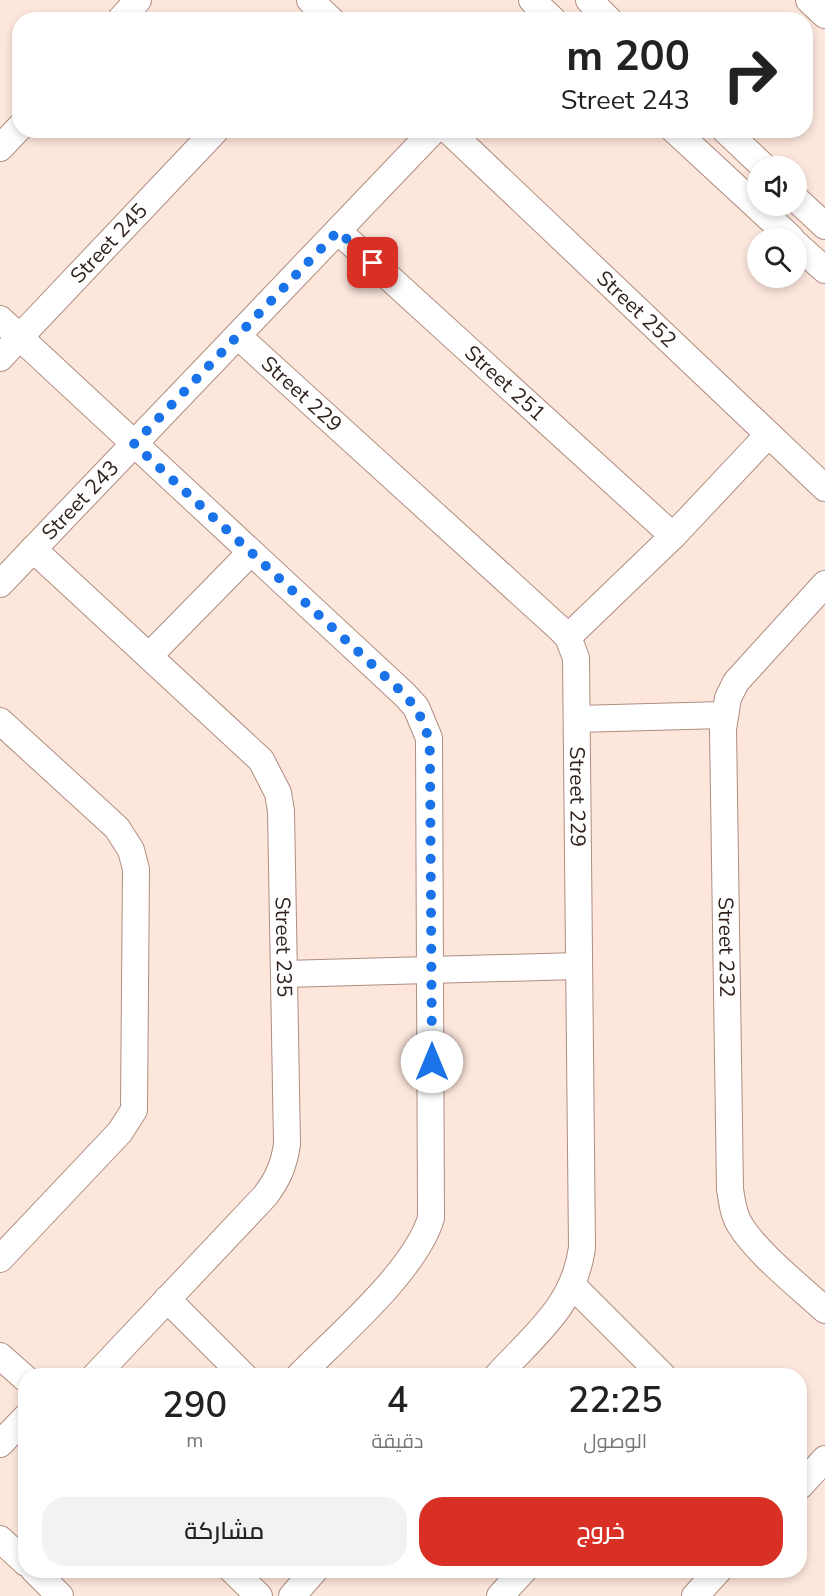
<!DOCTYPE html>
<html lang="ar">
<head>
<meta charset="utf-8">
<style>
  body { margin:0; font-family:"Nunito Sans",Cairo,sans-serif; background:#f2f2f2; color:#222; direction:rtl; height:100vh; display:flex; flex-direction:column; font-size:22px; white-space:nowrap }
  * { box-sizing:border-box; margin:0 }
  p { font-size:20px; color:#767676 }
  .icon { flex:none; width:33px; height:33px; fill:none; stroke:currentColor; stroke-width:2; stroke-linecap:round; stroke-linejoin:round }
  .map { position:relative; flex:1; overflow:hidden; direction:ltr }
  .sheet { position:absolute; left:18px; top:1368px; width:789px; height:210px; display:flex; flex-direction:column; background:#fff; border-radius:24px; box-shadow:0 3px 9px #0003; direction:rtl }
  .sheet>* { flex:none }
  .guide { position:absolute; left:12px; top:12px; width:801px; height:126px; border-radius:24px; box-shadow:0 3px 9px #0003; direction:rtl; background:#fff; color:#222; overflow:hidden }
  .buttons { position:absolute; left:747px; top:156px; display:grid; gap:12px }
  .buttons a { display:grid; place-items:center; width:60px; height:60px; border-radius:50%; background:#fff; box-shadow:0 3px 9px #0003; font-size:30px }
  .pin { position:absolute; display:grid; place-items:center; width:51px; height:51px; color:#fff; margin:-26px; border-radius:12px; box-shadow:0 3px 9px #0006 }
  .me { position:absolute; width:66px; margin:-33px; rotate:0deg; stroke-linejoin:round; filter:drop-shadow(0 0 4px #0008) }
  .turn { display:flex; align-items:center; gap:21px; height:126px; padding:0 24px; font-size:27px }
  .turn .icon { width:78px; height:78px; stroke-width:2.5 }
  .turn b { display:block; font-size:42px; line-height:51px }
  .eta { display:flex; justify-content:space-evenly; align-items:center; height:102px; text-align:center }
  .eta b { font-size:36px; font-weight:600; line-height:42px }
  .button { display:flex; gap:12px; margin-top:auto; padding:12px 24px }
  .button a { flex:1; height:69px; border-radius:24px; background:#d93025; color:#fff; font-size:24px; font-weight:600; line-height:69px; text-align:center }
  .button a+a { background:#f2f2f2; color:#222 }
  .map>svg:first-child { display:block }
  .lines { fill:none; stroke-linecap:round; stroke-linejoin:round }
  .minor-casing { stroke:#b08d7f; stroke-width:28 }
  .minor { stroke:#fff; stroke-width:26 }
  .route { stroke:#1a73e8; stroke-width:10; stroke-dasharray:0 18 }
  .labels { text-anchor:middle; stroke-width:6; stroke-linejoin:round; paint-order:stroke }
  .street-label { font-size:21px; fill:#31231d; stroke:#f9f9f9 }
</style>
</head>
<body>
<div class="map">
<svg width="825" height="1596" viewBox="0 0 825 1596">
  <rect width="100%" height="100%" fill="#fde7dd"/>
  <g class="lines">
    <defs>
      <g id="minor">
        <polyline points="310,0 331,20"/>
        <polyline points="532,0 553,20"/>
        <polyline points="589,0 609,20"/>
        <polyline points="809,0 825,15"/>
        <polyline points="120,20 138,0"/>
        <path id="s1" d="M448,130L825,488"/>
        <polyline points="674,130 791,238"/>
        <polyline points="725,130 763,166"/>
        <polyline points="0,148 20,127"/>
        <polyline points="796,199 825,226"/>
        <path id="s2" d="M338,231L673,536"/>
        <polyline points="796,244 825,270"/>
        <path d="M0,319L404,694L416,707L429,738L431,1218C415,1271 339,1335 299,1376"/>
        <path id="s3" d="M238,336L560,629L568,637L576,658L582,1248C574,1306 535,1334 497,1376"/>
        <path id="s4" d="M0,358L216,130"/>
        <path id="s5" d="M33,549L261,760L278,793L281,811L287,1144C284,1165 278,1179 265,1196L95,1376"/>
        <path id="s6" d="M0,584L434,130"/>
        <path id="s7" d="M825,584L736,682L728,698L723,729L730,1189C732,1201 733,1214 740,1225C757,1253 800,1287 825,1310"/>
        <polyline points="568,637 673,536 768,435"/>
        <polyline points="149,656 251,552"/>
        <polyline points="577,719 723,715"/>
        <polyline points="0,721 117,828 131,850 136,869 134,1110 120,1132 0,1259"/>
        <polyline points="284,974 577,966"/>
        <polyline points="573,1286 663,1376"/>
        <polyline points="167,1299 244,1376"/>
        <polyline points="0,1356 26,1379"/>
        <polyline points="0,1444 26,1417"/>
        <polyline points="800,1486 825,1459"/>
        <polyline points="0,1539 26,1563"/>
        <polyline points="34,1570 60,1596"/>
        <polyline points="232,1570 259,1596"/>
        <polyline points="292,1596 315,1570"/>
        <polyline points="500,1596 524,1570"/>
        <polyline points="695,1596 719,1570"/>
      </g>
    </defs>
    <!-- minor casing -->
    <use href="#minor" class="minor-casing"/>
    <!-- minor -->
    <use href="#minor" class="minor"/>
  </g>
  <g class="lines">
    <!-- route -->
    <path class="route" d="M373,263L338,231L134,444L404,694C421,713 429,730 430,755L432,1062"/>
  </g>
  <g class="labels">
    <!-- street labels -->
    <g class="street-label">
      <text dy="7" stroke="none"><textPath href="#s4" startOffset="158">Street 245</textPath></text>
      <text dy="7" stroke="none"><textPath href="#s1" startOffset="260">Street 252</textPath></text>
      <text dy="7" stroke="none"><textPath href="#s2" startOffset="226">Street 251</textPath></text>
      <text dy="7" stroke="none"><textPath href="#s3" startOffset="86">Street 229</textPath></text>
      <text dy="7" stroke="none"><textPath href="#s6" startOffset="116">Street 243</textPath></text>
      <text dy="7" stroke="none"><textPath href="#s3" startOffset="608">Street 229</textPath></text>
      <text dy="7" stroke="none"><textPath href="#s5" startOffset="502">Street 235</textPath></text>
      <text dy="7" stroke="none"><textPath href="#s7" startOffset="400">Street 232</textPath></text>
    </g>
  </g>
</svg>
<div class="buttons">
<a><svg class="icon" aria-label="sound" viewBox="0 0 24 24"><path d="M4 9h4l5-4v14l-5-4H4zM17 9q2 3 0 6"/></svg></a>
<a><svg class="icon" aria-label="search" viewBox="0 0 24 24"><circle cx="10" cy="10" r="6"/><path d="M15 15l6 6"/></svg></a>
</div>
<div class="pin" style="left:373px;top:263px;background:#d93025"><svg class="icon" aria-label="arrive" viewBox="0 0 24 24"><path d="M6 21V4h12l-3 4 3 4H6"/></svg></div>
<svg class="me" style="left:432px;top:1062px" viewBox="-20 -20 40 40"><circle r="19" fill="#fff"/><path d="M0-13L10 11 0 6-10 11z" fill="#1a73e8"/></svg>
<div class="guide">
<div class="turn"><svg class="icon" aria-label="right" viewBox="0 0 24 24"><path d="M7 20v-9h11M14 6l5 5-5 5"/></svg><div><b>200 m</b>Street 243</div></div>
</div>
<section class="sheet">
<div class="eta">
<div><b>22:25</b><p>الوصول</p></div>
<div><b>4</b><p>دقيقة</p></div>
<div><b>290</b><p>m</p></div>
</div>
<div class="button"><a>خروج</a><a>مشاركة</a></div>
</section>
</div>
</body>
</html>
